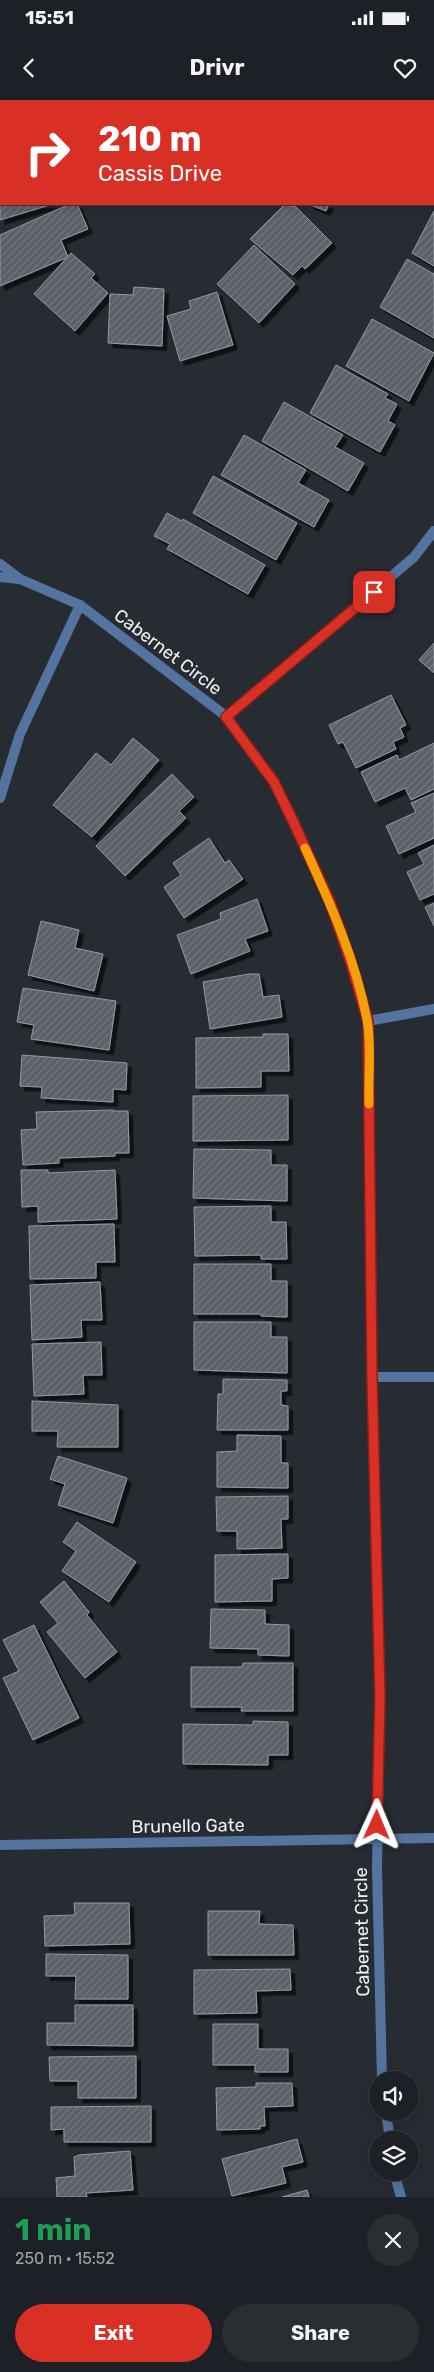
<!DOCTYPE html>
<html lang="en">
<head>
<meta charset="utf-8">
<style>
  body { margin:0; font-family:Rubik,sans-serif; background:#2a2d32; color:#f1f3f6; height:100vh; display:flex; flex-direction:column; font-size:19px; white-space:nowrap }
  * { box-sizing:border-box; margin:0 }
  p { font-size:16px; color:#a0a3a7 }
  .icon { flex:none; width:28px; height:28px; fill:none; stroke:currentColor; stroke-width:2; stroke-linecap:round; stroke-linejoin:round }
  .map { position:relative; height:2097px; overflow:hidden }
  .panel { display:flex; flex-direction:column; background:#1d2026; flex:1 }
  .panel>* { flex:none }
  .guide { position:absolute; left:0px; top:0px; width:435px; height:105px; box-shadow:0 2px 12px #0003,0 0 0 1px #3b3e43; background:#d93025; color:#fff; overflow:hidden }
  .buttons { position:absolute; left:369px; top:1971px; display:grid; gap:10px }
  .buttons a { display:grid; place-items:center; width:50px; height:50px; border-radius:50%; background:#1d2026; box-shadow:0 2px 12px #0003,0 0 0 1px #3b3e43; font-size:25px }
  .pin { position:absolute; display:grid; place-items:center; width:42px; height:42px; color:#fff; margin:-21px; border-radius:10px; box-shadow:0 2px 8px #0006 }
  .me { position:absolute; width:55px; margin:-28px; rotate:1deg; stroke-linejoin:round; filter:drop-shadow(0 0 4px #0008) }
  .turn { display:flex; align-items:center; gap:18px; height:105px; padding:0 15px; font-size:22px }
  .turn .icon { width:65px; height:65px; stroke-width:2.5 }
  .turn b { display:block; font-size:35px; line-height:42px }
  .round { display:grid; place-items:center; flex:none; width:52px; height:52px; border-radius:26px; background:#2a2d32 }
  .overview { display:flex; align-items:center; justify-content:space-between; height:85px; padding:0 15px }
  h1 { font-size:30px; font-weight:700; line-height:38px; color:#1e9e55 }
  .button { display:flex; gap:10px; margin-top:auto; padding:10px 15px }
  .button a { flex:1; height:58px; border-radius:30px; background:#d93025; color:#fff; font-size:20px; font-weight:700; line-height:58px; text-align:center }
  .button a+a { background:#2a2d32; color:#f1f3f6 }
  .status { display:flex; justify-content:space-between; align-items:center; height:35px; padding:0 25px; background:#1d2026; direction:ltr }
  .status svg { height:14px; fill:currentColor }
  header { display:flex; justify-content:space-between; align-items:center; height:65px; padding:0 15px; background:#1d2026; font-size:22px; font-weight:700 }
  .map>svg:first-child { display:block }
  .building { fill:url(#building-hatch); stroke:#9399a2; filter:url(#shadow) }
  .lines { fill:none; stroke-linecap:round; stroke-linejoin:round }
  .minor { stroke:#54749f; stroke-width:10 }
  .route-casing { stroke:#8d1f18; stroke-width:12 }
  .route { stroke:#d93025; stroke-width:9 }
  .slow { stroke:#f59e0b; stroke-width:9 }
  .labels { text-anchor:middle; stroke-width:4; stroke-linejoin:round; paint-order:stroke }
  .street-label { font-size:18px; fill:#ecf0f4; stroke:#272b32 }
</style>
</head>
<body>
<div class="status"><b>15:51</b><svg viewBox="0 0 49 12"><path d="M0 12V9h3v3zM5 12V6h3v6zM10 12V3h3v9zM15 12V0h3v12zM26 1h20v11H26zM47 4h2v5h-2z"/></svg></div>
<header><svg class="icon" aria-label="back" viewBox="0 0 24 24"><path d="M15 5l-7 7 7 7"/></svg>Drivr<svg class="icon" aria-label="heart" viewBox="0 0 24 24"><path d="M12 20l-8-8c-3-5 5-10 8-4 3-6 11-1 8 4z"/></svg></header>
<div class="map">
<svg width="434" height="2097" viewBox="0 0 434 2097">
  <defs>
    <pattern id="building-hatch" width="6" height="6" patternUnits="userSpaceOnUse" patternTransform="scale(1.25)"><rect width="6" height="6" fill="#5b6068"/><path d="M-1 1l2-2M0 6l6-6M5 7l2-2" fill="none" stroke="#73777e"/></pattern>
    <filter id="shadow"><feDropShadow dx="4.5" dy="4.5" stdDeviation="0" flood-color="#0009"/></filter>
  </defs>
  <rect width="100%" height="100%" fill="#272b32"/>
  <!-- building -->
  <g class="building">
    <polygon points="272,0 314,0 272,1"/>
    <polygon points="335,0 372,0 371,1"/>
    <polygon points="0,3 1,3 1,42 0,41"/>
    <polygon points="0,72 1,104 53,104 0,120"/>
    <polygon points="70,104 77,104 88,129 61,140 68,157 0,186 0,135"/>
    <polygon points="285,104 296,107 332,143 305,169 302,166 293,175 250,139"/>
    <polygon points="308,104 329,104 326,111"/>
    <polygon points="434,111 434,166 412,153"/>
    <polygon points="254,145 295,184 259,223 217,184"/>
    <polygon points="71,153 95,174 91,178 108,193 75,231 34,194"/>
    <polygon points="407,159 434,174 434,238 380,207"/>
    <polygon points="134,187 164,189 162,246 108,243 110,194 133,195"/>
    <polygon points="217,192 233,245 180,261 167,216 191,209 189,201"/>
    <polygon points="372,219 434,253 409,301 346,266"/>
    <polygon points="336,265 388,294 385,298 397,304 388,321 395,325 380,352 310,313"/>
    <polygon points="284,302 343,335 335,347 364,363 348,391 262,341"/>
    <polygon points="244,335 306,370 298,383 329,400 314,427 221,375"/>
    <polygon points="213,376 297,423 276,460 193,413"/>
    <polygon points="167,413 182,421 183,419 265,465 248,494 167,449 170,444 154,436"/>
    <polygon points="434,543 434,573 419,560"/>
    <polygon points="391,595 406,625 400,628 404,637 393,642 396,649 356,668 343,642 338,644 329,625"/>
    <polygon points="133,638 159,660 92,737 53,705 96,653 111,665"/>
    <polygon points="434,643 434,689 411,700 405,688 375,702 361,672 397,655 399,660"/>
    <polygon points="172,674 194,697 179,711 186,718 125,776 96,746"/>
    <polygon points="434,693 434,738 399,754 386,726 416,712 411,703"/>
    <polygon points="209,738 225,763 229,760 243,779 184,818 164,787 181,775 173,763"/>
    <polygon points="434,745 434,794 420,800 407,772 424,764 418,753"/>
    <polygon points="257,799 268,831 245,839 250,851 191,874 177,835 221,819 220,813"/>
    <polygon points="434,803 434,826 425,807"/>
    <polygon points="41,821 79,830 75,848 103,854 94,891 28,875"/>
    <polygon points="249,874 259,874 263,897 279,895 282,917 210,929 203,882"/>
    <polygon points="23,888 116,901 109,950 31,939 34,925 17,922"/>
    <polygon points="263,934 288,934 289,971 261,971 261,987 196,988 196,938 263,937"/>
    <polygon points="22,955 127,963 126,990 113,989 113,1002 41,998 42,987 20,986"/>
    <polygon points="288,995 288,1040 193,1041 193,996"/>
    <polygon points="113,1010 113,1011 128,1011 129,1053 115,1053 115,1056 59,1058 59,1063 23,1065 21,1030 37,1029 36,1012"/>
    <polygon points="194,1049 271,1050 271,1065 287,1065 287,1101 193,1098"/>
    <polygon points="21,1070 48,1070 48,1073 115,1070 117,1119 38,1122 38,1106 22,1107"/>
    <polygon points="271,1106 271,1122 286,1122 287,1159 261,1159 261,1155 195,1156 194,1107"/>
    <polygon points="114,1124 115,1162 96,1162 96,1178 30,1179 29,1126"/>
    <polygon points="194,1164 271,1164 271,1181 287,1181 287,1217 261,1216 261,1214 194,1214"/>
    <polygon points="100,1182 102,1220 81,1220 82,1237 32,1240 30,1185"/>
    <polygon points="194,1222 271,1222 271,1237 287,1237 287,1273 194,1270"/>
    <polygon points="101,1242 102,1275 83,1275 84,1294 34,1296 32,1244"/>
    <polygon points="223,1279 287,1280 287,1291 281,1291 281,1305 288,1306 288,1330 217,1330 218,1294 223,1294"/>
    <polygon points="32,1301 118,1305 118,1347 57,1347 58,1331 32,1331"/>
    <polygon points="237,1335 281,1336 281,1363 288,1363 288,1388 217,1387 217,1352 237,1351"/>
    <polygon points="58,1356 127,1378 113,1423 58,1405 65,1384 50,1379"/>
    <polygon points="288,1396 288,1419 281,1419 282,1448 237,1449 237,1431 217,1431 216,1397"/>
    <polygon points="77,1422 136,1462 109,1502 62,1471 76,1451 63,1442"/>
    <polygon points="288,1454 288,1478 272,1479 272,1501 215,1502 215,1455"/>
    <polygon points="64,1481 89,1512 87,1515 117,1552 85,1578 47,1532 58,1523 40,1502"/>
    <polygon points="211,1509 265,1510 265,1524 289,1525 289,1556 258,1555 258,1549 210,1548"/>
    <polygon points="34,1525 79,1618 33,1640 3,1578 19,1571 3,1540"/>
    <polygon points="243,1563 293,1563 293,1611 241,1611 242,1607 191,1607 191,1567 242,1567"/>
    <polygon points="253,1621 288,1622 288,1655 268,1655 268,1665 183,1664 183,1624 253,1625"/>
    <polygon points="74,1803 129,1803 130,1844 45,1846 44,1816 75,1815"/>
    <polygon points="208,1811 260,1811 259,1824 293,1825 294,1855 208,1855"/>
    <polygon points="46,1854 128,1855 128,1899 75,1899 76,1876 46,1876"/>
    <polygon points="290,1869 291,1890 256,1891 257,1913 194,1914 194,1870"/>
    <polygon points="75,1905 133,1905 133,1946 47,1945 47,1923 75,1923"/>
    <polygon points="213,1924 258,1924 258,1949 288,1949 288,1972 255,1972 255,1965 213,1965"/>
    <polygon points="136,1956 136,1998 78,1998 78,1981 50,1981 49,1957"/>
    <polygon points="256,1983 292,1983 293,2006 264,2007 265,2026 260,2026 260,2029 217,2030 216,1988 256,1987"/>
    <polygon points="151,2006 151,2042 64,2042 64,2029 51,2030 51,2007"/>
    <polygon points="297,2039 303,2062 282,2067 286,2083 232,2096 222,2059"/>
    <polygon points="130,2051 133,2090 86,2093 87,2097 57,2097 56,2078 75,2076 74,2057 79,2055"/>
    <polygon points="307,2090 309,2097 282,2097"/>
  </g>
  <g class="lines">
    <!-- minor -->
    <g class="minor">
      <polyline points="208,1 209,0"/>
      <polyline points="0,464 20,479 80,505 227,617 274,682 293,719 330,802 350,860 368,921 372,1277 380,1597 377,1768 382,1980"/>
      <polyline points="0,477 19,479"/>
      <polyline points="227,617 414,457 434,431"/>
      <polyline points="0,698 20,634 80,505"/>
      <polyline points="368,921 434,909"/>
      <polyline points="372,1277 434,1277"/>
      <polyline points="0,1745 434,1738"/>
      <polyline points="386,2012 390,2040"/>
      <polyline points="394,2072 401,2097"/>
    </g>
  </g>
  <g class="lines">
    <defs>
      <polyline id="route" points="374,492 226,617 274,682 292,719 330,802 350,860 368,921 372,1278 380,1597 377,1725"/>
    </defs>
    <!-- route casing -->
    <use href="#route" class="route-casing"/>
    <!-- route -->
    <use href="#route" class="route"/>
    <!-- slow -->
    <path class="slow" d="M305,748C330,803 356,860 367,920C372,943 368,979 369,1004"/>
  </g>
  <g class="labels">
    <!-- street labels -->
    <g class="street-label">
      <text transform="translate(168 552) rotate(37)" y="6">Cabernet Circle</text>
      <text transform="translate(188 1726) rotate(-1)" y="6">Brunello Gate</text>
      <text transform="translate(362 1832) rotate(-91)" y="6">Cabernet Circle</text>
    </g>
  </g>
</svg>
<div class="buttons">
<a><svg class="icon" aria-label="sound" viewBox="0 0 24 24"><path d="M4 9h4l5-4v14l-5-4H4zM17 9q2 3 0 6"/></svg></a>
<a><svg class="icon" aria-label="layers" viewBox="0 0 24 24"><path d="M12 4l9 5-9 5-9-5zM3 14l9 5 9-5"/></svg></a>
</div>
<div class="pin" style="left:374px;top:492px;background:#d93025"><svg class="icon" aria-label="arrive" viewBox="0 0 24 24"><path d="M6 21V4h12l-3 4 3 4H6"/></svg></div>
<svg class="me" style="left:377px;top:1725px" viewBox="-20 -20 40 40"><path d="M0-17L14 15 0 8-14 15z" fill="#d93025" stroke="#fff" stroke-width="4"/></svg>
<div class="guide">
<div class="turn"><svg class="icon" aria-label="right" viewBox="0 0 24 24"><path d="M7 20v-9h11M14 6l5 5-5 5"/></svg><div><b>210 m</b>Cassis Drive</div></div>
</div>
</div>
<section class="panel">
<div class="overview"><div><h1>1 min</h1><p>250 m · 15:52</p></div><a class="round"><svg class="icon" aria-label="close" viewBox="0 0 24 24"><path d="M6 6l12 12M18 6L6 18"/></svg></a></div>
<div class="button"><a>Exit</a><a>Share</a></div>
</section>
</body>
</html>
